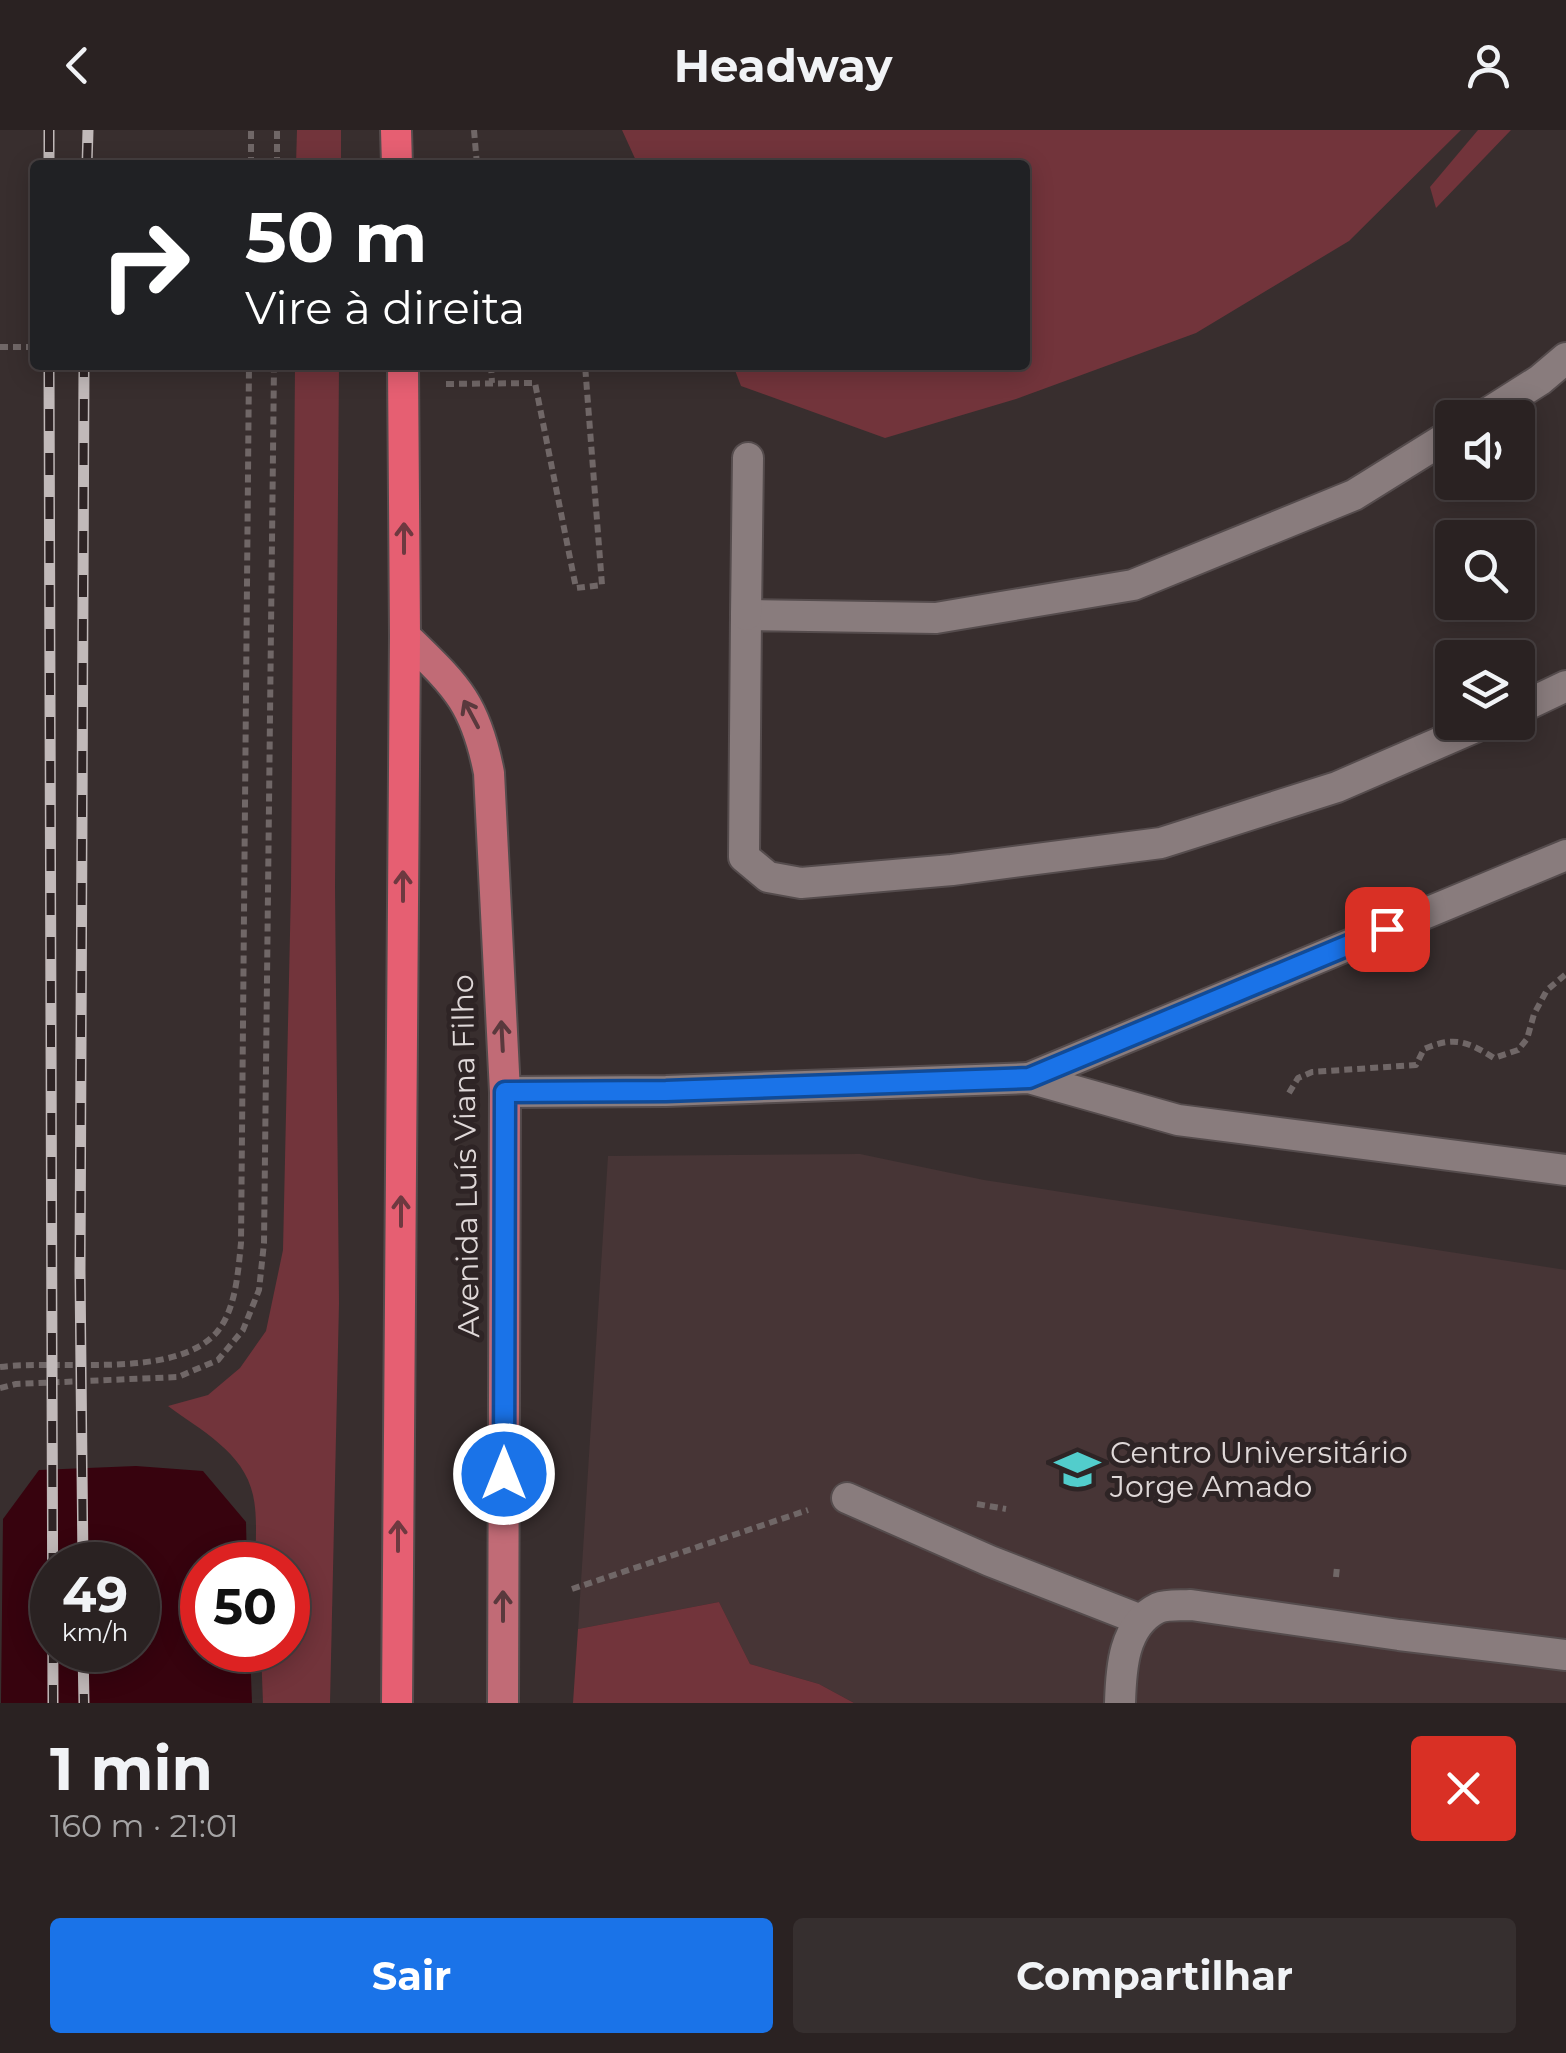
<!DOCTYPE html>
<html lang="pt">
<head>
<meta charset="utf-8">
<style>
  body { margin:0; font-family:Montserrat,sans-serif; background:#362f2f; color:#f1f3f6; height:100vh; display:flex; flex-direction:column; font-size:38px; white-space:nowrap }
  * { box-sizing:border-box; margin:0 }
  p { font-size:32px; color:#a5a4a5 }
  .icon { flex:none; width:55px; height:55px; fill:none; stroke:currentColor; stroke-width:2; stroke-linecap:round; stroke-linejoin:round }
  .map { position:relative; height:1573px; overflow:hidden }
  .drawer { display:flex; flex-direction:column; background:#2a2222; flex:1 }
  .drawer>* { flex:none }
  .hud { position:absolute; left:30px; top:30px; width:1000px; height:210px; border-radius:10px; box-shadow:0 5px 25px #0003,0 0 0 2px #463f40; background:#202124; color:#fff; overflow:hidden }
  .controls { position:absolute; left:1435px; top:270px; display:grid; gap:20px }
  .controls a { display:grid; place-items:center; width:100px; height:100px; border-radius:10px; background:#2a2222; box-shadow:0 5px 25px #0003,0 0 0 2px #463f40; font-size:50px }
  .speed { position:absolute; left:30px; top:1412px; display:flex; gap:20px; font-size:50px; font-weight:700; text-align:center }
  .speed>* { display:grid; place-content:center; width:130px; height:130px; border-radius:50%; background:#2a2222; box-shadow:0 5px 25px #0003,0 0 0 2px #463f40; line-height:1 }
  .speed small { font-size:25px; font-weight:400 }
  .speed .limit { border:15px solid #d22; background:#fff; color:#111 }
  .pin { position:absolute; display:grid; place-items:center; width:85px; height:85px; color:#fff; margin:-42px; border-radius:20px; box-shadow:0 5px 15px #0006 }
  .me { position:absolute; width:110px; margin:-55px; rotate:0deg; stroke-linejoin:round; filter:drop-shadow(0 0 8px #0008) }
  .turn { display:flex; align-items:center; gap:35px; height:210px; padding:0 50px; font-size:45px }
  .turn .icon { width:130px; height:130px; stroke-width:2.5 }
  .turn b { display:block; font-size:70px; line-height:85px }
  .round { display:grid; place-items:center; flex:none; width:105px; height:105px; border-radius:10px; background:#362f2f }
  .overview { display:flex; align-items:center; justify-content:space-between; height:170px; padding:0 50px }
  h1 { font-size:60px; font-weight:700; line-height:75px }
  .cta { display:flex; gap:20px; margin-top:auto; padding:20px 50px }
  .cta a { flex:1; height:115px; border-radius:10px; background:#1a73e8; color:#fff; font-size:40px; font-weight:700; line-height:115px; text-align:center }
  .cta a+a { background:#362f2f; color:#f1f3f6 }
  header { display:flex; justify-content:space-between; align-items:center; height:130px; padding:0 50px; background:#2a2222; font-size:45px; font-weight:700 }
  .map>svg:first-child { display:block }
  .built { fill:#473536 }
  .green { fill:#72343b }
  .water { fill:#37030e; fill-rule:evenodd }
  .lines { fill:none; stroke-linecap:round; stroke-linejoin:round }
  .minor-casing { stroke:#554c4d; stroke-width:34 }
  .major-casing { stroke:#554c4d; stroke-width:34 }
  .highway-casing { stroke:#554c4d; stroke-width:34 }
  .path { stroke:#706767; stroke-width:6; stroke-dasharray:8 5; stroke-linecap:butt }
  .minor { stroke:#897c7d; stroke-width:30 }
  .major { stroke:#c16b76; stroke-width:30 }
  .highway { stroke:#e65f72; stroke-width:30 }
  .rail-casing { stroke:#c1b9b9; stroke-width:11 }
  .rail { stroke:#2e2425; stroke-width:8; stroke-dasharray:22; stroke-linecap:butt }
  .oneway { stroke:#6e3940 }
  .oneway2 { stroke:#5a393d }
  .route-casing { stroke:#114b97; stroke-width:25 }
  .route { stroke:#1a73e8; stroke-width:18 }
  .labels { text-anchor:middle; stroke-width:10; stroke-linejoin:round; paint-order:stroke }
  .street-label { font-size:30px; fill:#dfd8d8; stroke:#2e2425 }
  .poi-label { font-size:30px; fill:#dfd8d8; stroke:#2e2425; text-anchor:start }
</style>
</head>
<body>
<header><svg class="icon" aria-label="back" viewBox="0 0 24 24"><path d="M15 5l-7 7 7 7"/></svg>Headway<svg class="icon" aria-label="person" viewBox="0 0 24 24"><circle cx="12" cy="8" r="4"/><path d="M4 21q1-7 8-7t8 7"/></svg></header>
<div class="map">
<svg width="1566" height="1573" viewBox="0 0 1566 1573">
  <rect width="100%" height="100%" fill="#382e2e"/>
  <!-- built -->
  <polygon class="built" points="860,1024 984,1050 1566,1140 1566,1573 854,1573 819,1554 750,1534 719,1472 578,1499 608,1026"/>
  <!-- green -->
  <g class="green">
    <polygon points="297,0 341,0 341,35 296,35"/>
    <polygon points="622,0 1461,0 1349,111 1196,203 1016,269 885,308 741,256 733,235 1025,235 1025,35 638,35"/>
    <polygon points="1478,0 1511,0 1436,78 1430,57"/>
    <path d="M295,235H339L335,756L339,1173L330,1573H263L261,1520H288V1435H256C255,1412 258,1387 253,1365C244,1322 200,1300 168,1276L208,1265L240,1238L266,1201L283,1120L291,758Z"/>
    <polygon points="719,1472 750,1534 819,1554 854,1573 573,1573 578,1499"/>
  </g>
  <!-- water -->
  <path class="water" d="M136,1336L203,1341L246,1392L247,1435H202V1520H250L252,1573H1L3,1389L39,1340ZM52,1435H138V1520H52Z"/>
  <g class="lines">
    <defs>
      <g id="minor">
        <polyline points="1480,288 1540,250 1566,228"/>
        <polyline points="1452,304 1354,365 1133,455 936,488 746,485 744,727 768,747 801,753 952,740 1161,713 1337,657 1487,592"/>
        <polyline points="746,485 748,328"/>
        <polyline points="1518,579 1566,556"/>
        <polyline points="1029,948 1566,725"/>
        <polyline points="505,962 666,961 1029,948 1178,990 1566,1040"/>
        <polyline points="847,1368 990,1431 1141,1490"/>
        <path d="M1120,1573C1121,1539 1123,1495 1158,1478C1168,1474 1181,1476 1191,1475L1399,1505L1566,1525"/>
      </g>
      <path id="major" d="M405,506C455,555 475,571 489,643L505,962L503,1573"/>
      <g id="highway">
        <polyline points="396,0 397,35"/>
        <polyline points="397,1573 405,506 403,235"/>
      </g>
    </defs>
    <!-- minor casing -->
    <use href="#minor" class="minor-casing"/>
    <!-- major casing -->
    <use href="#major" class="major-casing"/>
    <!-- highway casing -->
    <use href="#highway" class="highway-casing"/>
    <!-- path -->
    <g class="path">
      <polyline points="474,0 477,35"/>
      <polyline points="251,35 251,0"/>
      <polyline points="277,35 277,0"/>
      <polyline points="0,217 35,217"/>
      <polyline points="491,235 492,253"/>
      <polyline points="446,254 535,253 576,458 602,455 585,235"/>
      <path d="M1289,963L1298,948L1312,942L1416,935L1424,919C1454,906 1467,911 1494,928L1518,920L1527,909L1534,884L1547,860L1566,844"/>
      <path d="M0,1237C61,1229 175,1250 217,1202C236,1179 238,1142 241,1113L249,235"/>
      <polyline points="0,1258 16,1254 178,1247 218,1230 243,1200 259,1160 264,1113 274,235"/>
      <polyline points="977,1374 1006,1379"/>
      <polyline points="1336,1447 1337,1437"/>
      <polyline points="572,1459 808,1380"/>
    </g>
    <!-- minor -->
    <use href="#minor" class="minor"/>
    <!-- major -->
    <use href="#major" class="major"/>
    <!-- highway -->
    <use href="#highway" class="highway"/>
    <defs>
      <g id="rail">
        <polyline points="49,0 49,35"/>
        <polyline points="87,35 88,0"/>
        <polyline points="49,235 53,1573"/>
        <polyline points="83,1435 80,1142 84,235"/>
        <polyline points="83,1520 84,1573"/>
      </g>
    </defs>
    <!-- rail casing -->
    <use href="#rail" class="rail-casing"/>
    <!-- rail -->
    <use href="#rail" class="rail"/>
  </g>
  <!-- one-way arrows -->
  <defs><path id="oneway-shaft" d="M-6 0H5M1.5-3L5.5 0L1.5 3" fill="none" stroke-width="1.6" stroke-linecap="round" stroke-linejoin="round" transform="scale(2.5)"/></defs>
  <g class="oneway">
    <use href="#oneway-shaft" transform="translate(404 408) rotate(-90)"/>
    <use href="#oneway-shaft" transform="translate(403 756) rotate(-90)"/>
    <use href="#oneway-shaft" transform="translate(401 1081) rotate(-90)"/>
    <use href="#oneway-shaft" transform="translate(398 1406) rotate(-90)"/>
  </g>
  <g class="oneway2">
    <use href="#oneway-shaft" transform="translate(471 584) rotate(-118)"/>
    <use href="#oneway-shaft" transform="translate(502 906) rotate(-93)"/>
    <use href="#oneway-shaft" transform="translate(503 1476) rotate(-90)"/>
  </g>
  <g class="lines">
    <defs>
      <polyline id="route" points="504,1344 505,962 666,961 1029,948 1387,799"/>
    </defs>
    <!-- route casing -->
    <use href="#route" class="route-casing"/>
    <!-- route -->
    <use href="#route" class="route"/>
  </g>
  <!-- icons -->
  <defs>
    <symbol id="university-bare" viewBox="-9 -9 18 18"><path d="M0-5L7-2L0 1L-7-2ZM-4 1L0 2.5L4 1V4Q0 6-4 4Z" fill="#52cdcc" stroke="#2e2425" stroke-width="2.5" paint-order="stroke"/></symbol>
  </defs>
  <g fill-rule="evenodd">
    <use href="#university-bare" x="1046" y="1308" width="63" height="63"/>
  </g>
  <g class="labels">
    <!-- street labels -->
    <g class="street-label">
      <text transform="translate(466 1026) rotate(-91)" y="10">Avenida Luís Viana Filho</text>
    </g>
    <!-- poi labels -->
    <g class="poi-label">
      <text x="1110" y="1333">Centro Universitário<tspan x="1110" dy="34">Jorge Amado</tspan></text>
    </g>
  </g>
</svg>
<div class="controls">
<a><svg class="icon" aria-label="sound" viewBox="0 0 24 24"><path d="M4 9h4l5-4v14l-5-4H4zM17 9q2 3 0 6"/></svg></a>
<a><svg class="icon" aria-label="search" viewBox="0 0 24 24"><circle cx="10" cy="10" r="6"/><path d="M15 15l6 6"/></svg></a>
<a><svg class="icon" aria-label="layers" viewBox="0 0 24 24"><path d="M12 4l9 5-9 5-9-5zM3 14l9 5 9-5"/></svg></a>
</div>
<div class="speed"><div>49<small>km/h</small></div><div class="limit">50</div></div>
<div class="pin" style="left:1387px;top:799px;background:#d93025"><svg class="icon" aria-label="arrive" viewBox="0 0 24 24"><path d="M6 21V4h12l-3 4 3 4H6"/></svg></div>
<svg class="me" style="left:504px;top:1344px" viewBox="-20 -20 40 40"><circle r="17" fill="#1a73e8" stroke="#fff" stroke-width="3"/><path d="M0-11L8 9 0 5-8 9z" fill="#fff"/></svg>
<div class="hud">
<div class="turn"><svg class="icon" aria-label="right" viewBox="0 0 24 24"><path d="M7 20v-9h11M14 6l5 5-5 5"/></svg><div><b>50 m</b>Vire à direita</div></div>
</div>
</div>
<section class="drawer">
<div class="overview"><div><h1>1 min</h1><p>160 m · 21:01</p></div><a class="round" style="background:#d93025;color:#fff"><svg class="icon" aria-label="close" viewBox="0 0 24 24"><path d="M6 6l12 12M18 6L6 18"/></svg></a></div>
<div class="cta"><a>Sair</a><a>Compartilhar</a></div>
</section>
</body>
</html>
